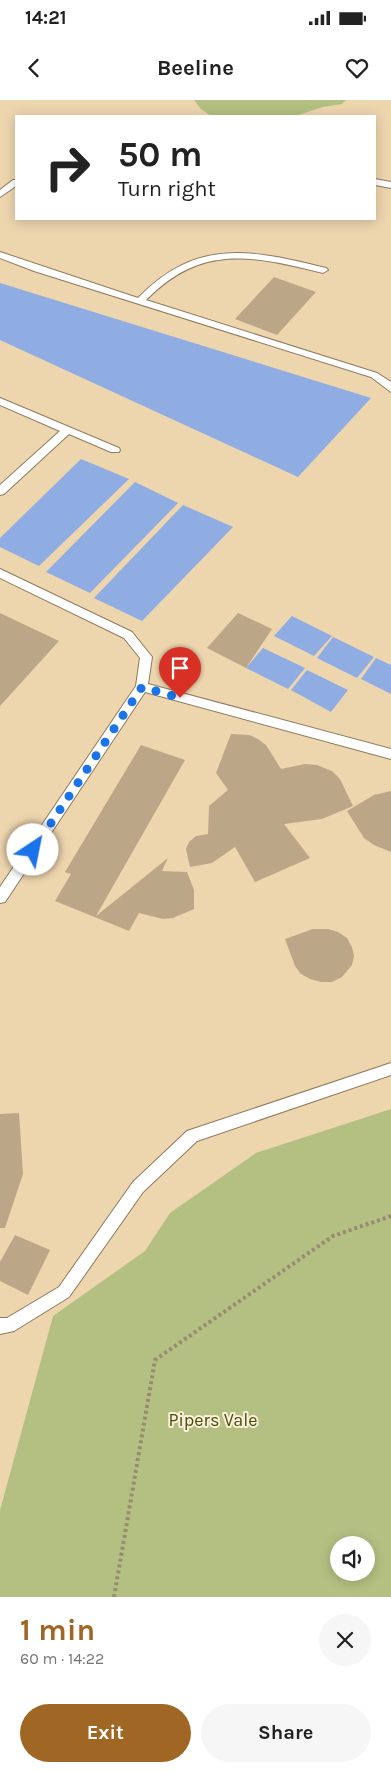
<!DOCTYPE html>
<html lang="en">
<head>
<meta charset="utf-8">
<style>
  body { margin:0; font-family:Karla,sans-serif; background:#f6f6f6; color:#222; height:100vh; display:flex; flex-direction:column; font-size:19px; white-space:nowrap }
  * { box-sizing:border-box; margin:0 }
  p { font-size:16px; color:#767676 }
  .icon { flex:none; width:28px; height:28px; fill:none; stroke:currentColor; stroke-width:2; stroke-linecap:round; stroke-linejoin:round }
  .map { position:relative; height:1497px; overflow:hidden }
  .panel { display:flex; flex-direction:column; background:#fff; flex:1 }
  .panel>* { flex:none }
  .hud { position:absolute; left:15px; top:15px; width:361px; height:105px; border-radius:0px; box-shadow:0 2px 12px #0003; background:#fff; color:#222; overflow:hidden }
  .fabs { position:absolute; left:330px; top:1436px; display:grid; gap:10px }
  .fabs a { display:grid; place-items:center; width:45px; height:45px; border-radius:50%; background:#fff; box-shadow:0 2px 12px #0003; font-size:25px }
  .pin { position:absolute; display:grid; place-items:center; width:42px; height:42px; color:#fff; margin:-51px -21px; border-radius:50% 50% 50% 0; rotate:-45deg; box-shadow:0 0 5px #0007 }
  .pin .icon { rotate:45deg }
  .me { position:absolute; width:55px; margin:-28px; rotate:34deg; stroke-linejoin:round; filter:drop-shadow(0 0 4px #0008) }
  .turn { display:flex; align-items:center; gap:18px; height:105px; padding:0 20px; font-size:22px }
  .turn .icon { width:65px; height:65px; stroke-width:2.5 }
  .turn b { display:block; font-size:35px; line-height:42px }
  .round { display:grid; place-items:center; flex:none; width:52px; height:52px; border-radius:26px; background:#f6f6f6 }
  .overview { display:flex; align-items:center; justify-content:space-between; height:85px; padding:0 20px }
  h1 { font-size:30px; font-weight:700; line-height:38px; color:#9f6723 }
  .button { display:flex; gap:10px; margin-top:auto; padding:10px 20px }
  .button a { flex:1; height:58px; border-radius:30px; background:#9f6723; color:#fff; font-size:20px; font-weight:700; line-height:58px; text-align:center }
  .button a+a { background:#f6f6f6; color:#222 }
  .status { display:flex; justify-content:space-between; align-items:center; height:35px; padding:0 25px; background:#fff; direction:ltr }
  .status svg { height:14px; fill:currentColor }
  header { display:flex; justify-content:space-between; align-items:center; height:65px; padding:0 20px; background:#fff; font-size:22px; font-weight:700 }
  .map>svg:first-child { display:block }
  .built { fill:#edd5ae; fill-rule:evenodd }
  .green { fill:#b3c082; fill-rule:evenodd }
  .water { fill:#8face3 }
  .building { fill:#bba788 }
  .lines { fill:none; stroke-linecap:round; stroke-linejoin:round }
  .service-casing { stroke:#8e7b5d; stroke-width:2 }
  .path { stroke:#998a73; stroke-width:4; stroke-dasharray:3 3; stroke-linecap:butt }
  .service { fill:#fff; fill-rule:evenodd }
  .route { stroke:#1a73e8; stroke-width:9; stroke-dasharray:0 16.2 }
  .labels { text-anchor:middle; stroke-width:4; stroke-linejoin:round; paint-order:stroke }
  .near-park-label { font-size:18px; fill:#475207; stroke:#fcefdc }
</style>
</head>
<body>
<div class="status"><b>14:21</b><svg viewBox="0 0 49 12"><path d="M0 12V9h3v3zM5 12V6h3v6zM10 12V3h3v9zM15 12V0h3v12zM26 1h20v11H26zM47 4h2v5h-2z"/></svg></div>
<header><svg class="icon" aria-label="back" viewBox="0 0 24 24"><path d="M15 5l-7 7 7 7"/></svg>Beeline<svg class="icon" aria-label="heart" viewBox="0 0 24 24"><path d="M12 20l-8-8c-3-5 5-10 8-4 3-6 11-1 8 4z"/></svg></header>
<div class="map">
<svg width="391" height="1497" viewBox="0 0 391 1497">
  <rect width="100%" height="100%" fill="#f6e1c0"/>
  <!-- built -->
  <path class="built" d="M0,0H391V1025L53,1216L0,1410ZM16,16H375V119H16Z"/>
  <!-- green -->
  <g class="green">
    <polygon points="194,0 346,0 342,4 323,7 295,16 211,16 201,9"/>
    <path d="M391,1009V1497H0V1410L53,1216L145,1151L170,1113L256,1053ZM339,1445H366V1472H339Z"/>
  </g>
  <!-- water -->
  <g class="water">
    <polygon points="0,183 371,298 298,377 0,240"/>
    <polygon points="81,359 129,379 39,466 0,447 0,438"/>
    <polygon points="135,382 178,403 90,493 46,472"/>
    <polygon points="183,405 233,427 142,521 94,498"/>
    <polygon points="292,516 332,536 314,556 274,536"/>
    <polygon points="333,537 374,557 357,578 317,558"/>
    <polygon points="263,548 305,568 288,589 246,568"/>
    <polygon points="376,558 391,565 391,594 361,579"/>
    <polygon points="307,570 348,590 331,612 291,590"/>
  </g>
  <!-- building -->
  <g class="building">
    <polygon points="274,177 316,192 277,235 235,219"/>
    <polygon points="0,513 59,541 0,606"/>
    <polygon points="238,513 272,529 246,568 207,548"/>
    <polygon points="231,634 249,635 258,639 266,645 281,669 305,664 317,665 332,671 340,679 353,706 322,719 284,724 310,758 255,782 235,747 212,763 190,767 186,749 189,742 196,736 208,734 209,706 228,690 216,673"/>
    <polygon points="141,645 185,660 96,816 168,758 162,771 187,772 194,790 194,809 173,818 163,819 139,813 129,831 55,801 71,774 65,772"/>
    <polygon points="391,691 391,752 374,745 364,738 347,711 374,695"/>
    <polygon points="313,829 328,829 338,832 347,838 352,847 354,856 352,865 342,877 332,882 321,882 310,879 301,874 295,866 285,839"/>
    <polygon points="19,1013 23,1074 5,1128 0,1128 0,1014"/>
    <polygon points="15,1135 50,1150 28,1195 0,1181 0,1162"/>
  </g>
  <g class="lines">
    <defs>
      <g id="service">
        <polygon points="375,79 391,82 391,88 375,85"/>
        <polygon points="13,80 16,80 16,86 0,97 0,90"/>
        <path d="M0,152L138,198C197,137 252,150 326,168L328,170L323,173C253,156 202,143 146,200L377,273L391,282V292L371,277L34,171L0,158Z"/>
        <polygon points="0,298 119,348 120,350 119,352 111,352 69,334 4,394 0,395 0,385 60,331 0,305"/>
        <polygon points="0,469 132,532 152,557 148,584 391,649 391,659 145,592 5,802 0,803 0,787 136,586 140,558 124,538 0,478"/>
        <polygon points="391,963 391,975 197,1041 143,1092 69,1197 14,1231 0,1234 0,1218 7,1218 59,1187 133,1082 187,1031"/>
      </g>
    </defs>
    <!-- service casing -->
    <use href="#service" class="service-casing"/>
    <!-- path -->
    <polyline class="path" points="114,1497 155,1260 333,1136 391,1116"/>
    <!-- service -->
    <use href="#service" class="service"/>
  </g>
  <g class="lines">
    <!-- route -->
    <polyline class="route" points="33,750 142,587 180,598"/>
  </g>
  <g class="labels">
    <!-- near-park labels -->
    <g class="near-park-label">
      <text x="213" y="1326">Pipers Vale</text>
    </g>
  </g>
</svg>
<div class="fabs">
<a><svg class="icon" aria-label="sound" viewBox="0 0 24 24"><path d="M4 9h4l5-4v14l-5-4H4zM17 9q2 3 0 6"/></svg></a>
</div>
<div class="pin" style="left:180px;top:598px;background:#d93025"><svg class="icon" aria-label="arrive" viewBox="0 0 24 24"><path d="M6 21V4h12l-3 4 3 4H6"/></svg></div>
<svg class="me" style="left:33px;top:750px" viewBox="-20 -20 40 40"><circle r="19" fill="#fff"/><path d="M0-13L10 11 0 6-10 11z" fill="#1a73e8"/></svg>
<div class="hud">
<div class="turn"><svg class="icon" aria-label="right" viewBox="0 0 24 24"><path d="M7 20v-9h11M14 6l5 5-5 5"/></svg><div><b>50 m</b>Turn right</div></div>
</div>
</div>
<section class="panel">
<div class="overview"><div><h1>1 min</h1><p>60 m · 14:22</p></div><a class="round"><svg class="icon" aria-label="close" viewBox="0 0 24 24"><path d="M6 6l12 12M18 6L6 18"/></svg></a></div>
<div class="button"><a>Exit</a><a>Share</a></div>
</section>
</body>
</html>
